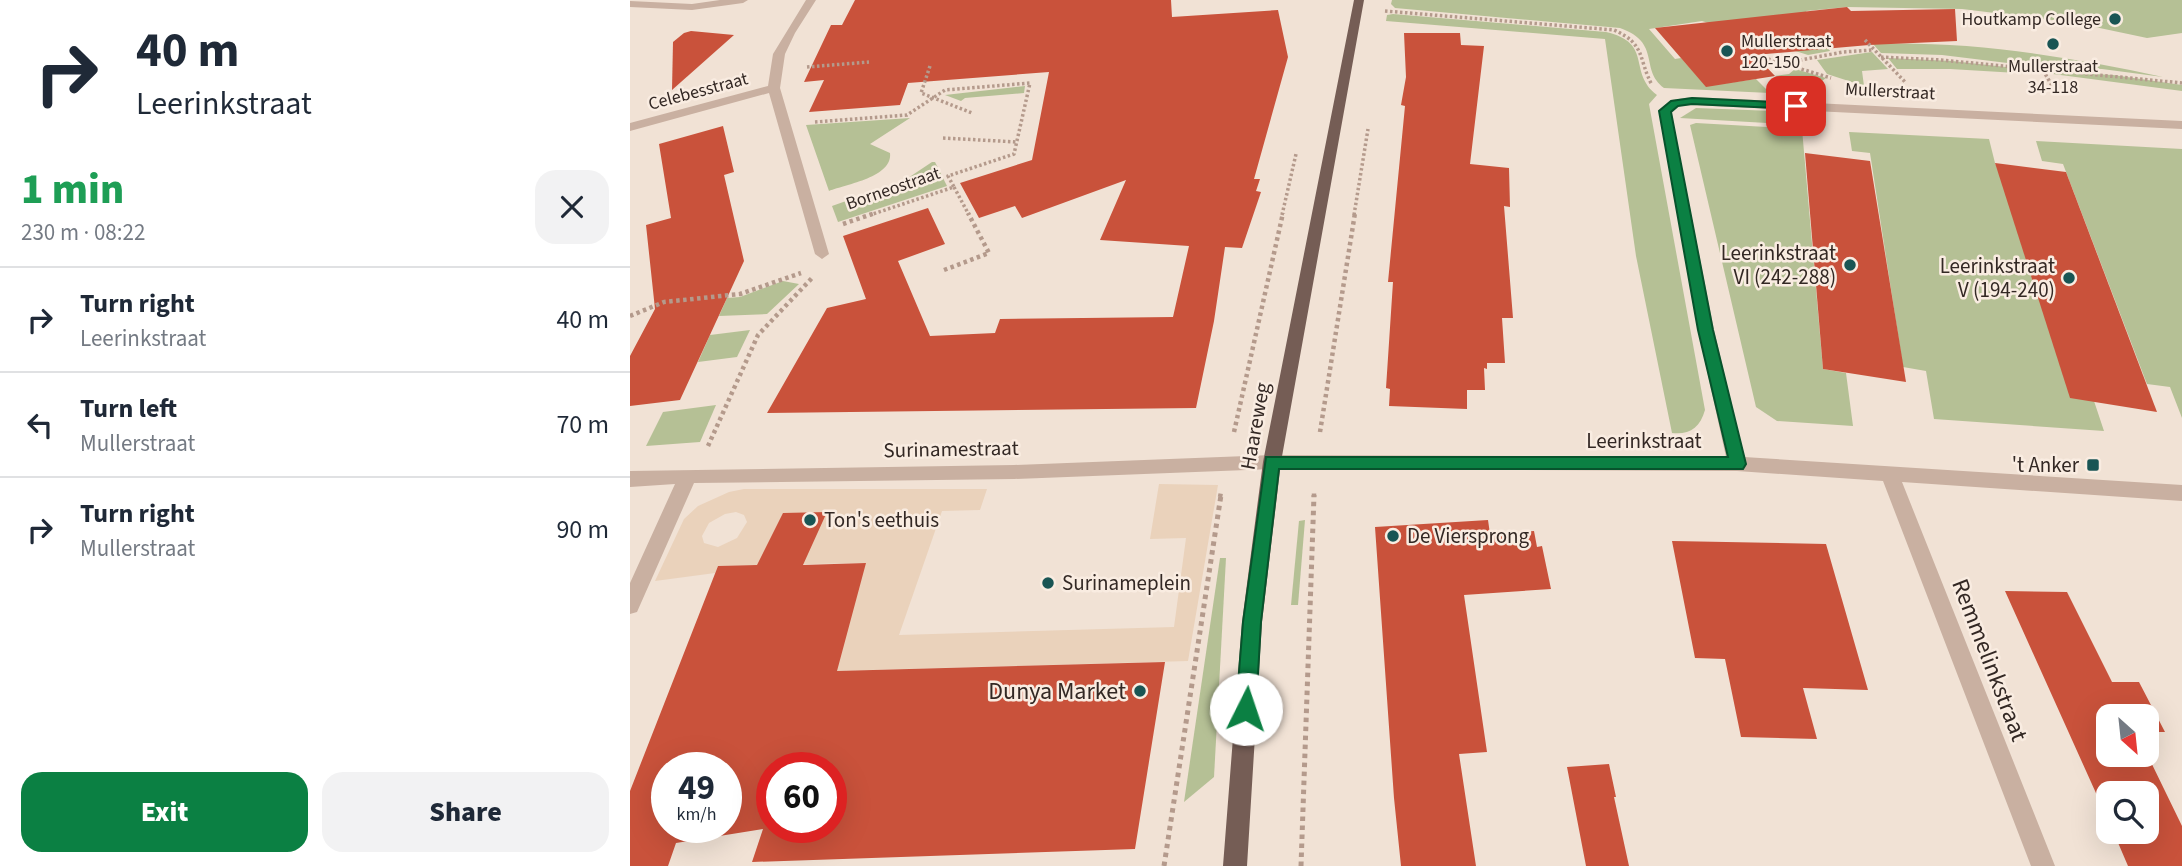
<!DOCTYPE html>
<html lang="en">
<head>
<meta charset="utf-8">
<style>
  body { margin:0; font-family:"Source Sans 3",sans-serif; background:#f2f2f3; color:#1f2937; height:100vh; display:flex; flex-direction:column; font-size:26px; white-space:nowrap }
  * { box-sizing:border-box; margin:0 }
  p { font-size:23px; color:#747a83 }
  .icon { flex:none; width:38px; height:38px; fill:none; stroke:currentColor; stroke-width:2; stroke-linecap:round; stroke-linejoin:round }
  .map { position:relative; flex:1; overflow:hidden }
  .sheet { display:flex; flex-direction:column; background:#fff; width:630px }
  .sheet>* { flex:none }
  .guide { background:#fff; color:#1f2937; overflow:hidden }
  .needle { width:46px; rotate:153deg }
  .buttons { position:absolute; left:1466px; top:704px; display:grid; gap:14px }
  .buttons a { display:grid; place-items:center; width:63px; height:63px; border-radius:14px; background:#fff; box-shadow:0 7px 28px #0002; font-size:35px }
  .speed { position:absolute; left:21px; top:752px; display:flex; gap:14px; font-size:35px; font-weight:700; text-align:center }
  .speed>* { display:grid; place-content:center; width:91px; height:91px; border-radius:50%; background:#fff; box-shadow:0 7px 28px #0002; line-height:1 }
  .speed small { font-size:18px; font-weight:400 }
  .speed .limit { border:10px solid #d22; background:#fff; color:#111 }
  .pin { position:absolute; display:grid; place-items:center; width:60px; height:60px; color:#fff; margin:-30px; border-radius:14px; box-shadow:0 4px 10px #0006 }
  .me { position:absolute; width:77px; margin:-38px; rotate:4deg; stroke-linejoin:round; filter:drop-shadow(0 0 5px #0008) }
  .turn { display:flex; align-items:center; gap:24px; height:147px; padding:0 21px; font-size:32px }
  .turn .icon { width:91px; height:91px; stroke-width:2.5 }
  .turn b { display:block; font-size:49px; line-height:60px }
  .round { display:grid; place-items:center; flex:none; width:74px; height:74px; border-radius:21px; background:#f2f2f3 }
  .head { display:flex; align-items:center; justify-content:space-between; height:119px; padding:0 21px }
  h1 { font-size:42px; font-weight:800; line-height:52px; color:#1e9e55 }
  .primary-button { display:flex; gap:14px; margin-top:auto; padding:14px 21px }
  .primary-button a { flex:1; height:80px; border-radius:21px; background:#0b8043; color:#fff; font-size:28px; font-weight:800; line-height:80px; text-align:center }
  .primary-button a+a { background:#f2f2f3; color:#1f2937 }
  ul { padding:0; list-style:none }
  li { display:flex; align-items:center; gap:21px; height:105px; padding:0 21px; border-top:2px solid #e0e1e3 }
  li div { flex:1 }
  li b { display:block; font-size:26px }
  li em { font-style:normal }
  main { display:flex; flex:1; min-height:0 }
  .map>svg:first-child { display:block }
  .green { fill:#b5c095 }
  .plaza { fill:#ead2bb; fill-rule:evenodd }
  .building { fill:#c9523b; fill-rule:evenodd }
  .lines { fill:none; stroke-linecap:round; stroke-linejoin:round }
  .path-far2 { stroke:#b49a8c; stroke-width:3.5; stroke-dasharray:2.5 2.5; stroke-linecap:butt }
  .path-far1 { stroke:#b49a8c; stroke-width:4.5; stroke-dasharray:3.5 3.5; stroke-linecap:butt }
  .path { stroke:#b49a8c; stroke-width:5; stroke-dasharray:4.5 4.5; stroke-linecap:butt }
  .minor { fill:#c9b0a1; fill-rule:evenodd }
  .primary { fill:#755d55; fill-rule:evenodd }
  .route { fill:#0b8043; stroke:#07532c; stroke-width:2 }
  .poi-dot { fill:#195554; stroke:#f9ece1; stroke-width:2.5 }
  .labels { text-anchor:middle; stroke-width:5; stroke-linejoin:round; paint-order:stroke }
  .far-poi-label { font-size:18px; fill:#332824; stroke:#f9ece1; text-anchor:end }
  .far-street-label { font-size:18px; fill:#332824; stroke:#f9ece1 }
  .poi-label { font-size:21px; fill:#332824; stroke:#f9ece1; text-anchor:end }
  .street-label { font-size:21px; fill:#332824; stroke:#f9ece1 }
  .near-street-label { font-size:24px; fill:#332824; stroke:#f9ece1 }
  .near-poi-label { font-size:24px; fill:#332824; stroke:#f9ece1; text-anchor:end }
</style>
</head>
<body>
<main>
<section class="sheet">
<div class="guide">
<div class="turn"><svg class="icon" aria-label="right" viewBox="0 0 24 24"><path d="M7 20v-9h11M14 6l5 5-5 5"/></svg><div><b>40 m</b>Leerinkstraat</div></div>
</div>
<div class="head"><div><h1>1 min</h1><p>230 m · 08:22</p></div><a class="round"><svg class="icon" aria-label="close" viewBox="0 0 24 24"><path d="M6 6l12 12M18 6L6 18"/></svg></a></div>
<ul>
<li><svg class="icon" aria-label="right" viewBox="0 0 24 24"><path d="M7 20v-9h11M14 6l5 5-5 5"/></svg><div><b>Turn right</b><p>Leerinkstraat</p></div><em>40 m</em></li>
<li><svg class="icon" aria-label="left" viewBox="0 0 24 24"><path d="M17 20v-9H6M10 6l-5 5 5 5"/></svg><div><b>Turn left</b><p>Mullerstraat</p></div><em>70 m</em></li>
<li><svg class="icon" aria-label="right" viewBox="0 0 24 24"><path d="M7 20v-9h11M14 6l5 5-5 5"/></svg><div><b>Turn right</b><p>Mullerstraat</p></div><em>90 m</em></li>
</ul>
<div class="primary-button"><a>Exit</a><a>Share</a></div>
</section>
<div class="map">
<svg width="1552" height="866" viewBox="0 0 1552 866">
  <rect width="100%" height="100%" fill="#f1e2d5"/>
  <!-- green -->
  <g class="green">
    <path d="M762,0H1552V33L1517,38L1446,23L1332,9L1217,7L1176,11L1200,51L1178,55L1072,21L1019,29L1045,59L1051,58L1076,86L1126,79L1140,93L1034,88C1009,69 1032,43 990,28L765,8L761,4Z"/>
    <path d="M763,14L976,32C1024,43 997,72 1027,95L1019,104L1075,410C1070,428 1059,435 1042,433L1006,256L975,39L756,21L757,15Z"/>
    <path d="M1243,44C1342,41 1436,56 1533,77L1472,69L1411,67L1312,55L1251,53Z"/>
    <polygon points="1242,52 1258,69 1232,71 1234,86 1197,74 1187,60"/>
    <polygon points="1258,58 1322,61 1403,70 1405,74 1320,69 1267,69"/>
    <polygon points="1165,69 1196,78 1182,88 1183,94 1164,94 1145,76 1159,74"/>
    <polygon points="1422,72 1483,75 1552,85 1552,91 1423,74"/>
    <polygon points="395,86 394,93 335,98 331,101 315,95"/>
    <polygon points="1066,108 1168,112 1173,125 1050,118"/>
    <path d="M280,118L240,144L260,153C263,177 217,184 199,191L176,125Z"/>
    <polygon points="1066,123 1172,129 1193,369 1216,373 1223,426 1147,421 1126,407 1060,125"/>
    <polygon points="1219,132 1359,139 1365,163 1460,389 1474,431 1304,419 1296,371 1273,367 1240,153 1222,151"/>
    <polygon points="1406,141 1552,149 1552,418 1540,387 1517,384 1433,164 1412,161"/>
    <polygon points="302,162 305,162 317,186 208,222 202,206 275,180"/>
    <polygon points="153,281 169,284 137,314 89,316 97,298 110,297"/>
    <polygon points="120,330 107,357 68,362 80,335"/>
    <polygon points="86,405 70,442 16,446 33,412"/>
    <polygon points="675,520 668,605 661,605 669,521"/>
    <polygon points="590,558 596,558 584,777 554,802"/>
  </g>
  <!-- plaza -->
  <path class="plaza" d="M529,484L588,485L558,661L206,671L232,563L88,566L85,573L25,581L54,519L68,506L99,492L114,489H357L350,510L312,511L269,635L544,627L556,538L520,539ZM106,512L114,515L117,522L107,538L88,547L74,543L72,536L79,523L95,514Z"/>
  <!-- building -->
  <g class="building">
    <polygon points="225,0 541,0 542,17 648,10 658,57 624,179 630,179 626,191 631,192 612,248 595,247 584,321 566,408 137,413 197,308 236,299 213,236 298,208 315,244 268,261 300,336 365,333 370,319 543,317 559,246 470,240 496,180 392,218 385,206 349,218 330,183 402,160 419,72 278,83 270,105 179,112 194,80 174,82 201,25 212,25"/>
    <polygon points="1217,7 1221,11 1325,9 1327,41 1239,45 1125,55 1145,76 1076,87 1025,28"/>
    <polygon points="61,31 104,35 42,90 43,42 54,33"/>
    <polygon points="774,33 830,33 831,45 854,46 840,164 879,168 880,207 874,206 883,318 872,318 875,363 857,363 857,369 854,368 855,390 837,390 837,409 759,406 760,389 756,388 763,282 758,282 775,106 771,105 776,77"/>
    <polygon points="93,126 104,172 94,175 114,261 50,400 0,406 0,356 25,309 16,225 41,218 29,144"/>
    <polygon points="1175,153 1240,161 1276,382 1193,369"/>
    <polygon points="1365,163 1436,172 1527,412 1440,398"/>
    <path d="M197,512L173,565L236,563L207,671L535,662L505,849L122,862L133,829L46,843L38,866H0V791L88,566L127,565L153,513ZM37,768H96V828H37ZM142,768H201V828H142Z"/>
    <polygon points="858,520 860,534 904,531 907,547 912,546 921,589 834,595 857,752 829,754 846,866 771,866 764,798 745,527"/>
    <polygon points="1042,541 1196,544 1238,690 1173,688 1187,739 1111,737 1095,659 1065,658"/>
    <polygon points="1375,591 1437,592 1482,682 1509,682 1535,732 1517,732 1517,716 1479,716 1479,754 1517,754 1552,826 1552,866 1498,866 1483,831 1517,831 1517,793 1479,793 1479,822"/>
    <polygon points="979,764 986,797 984,797 999,866 956,866 937,767"/>
  </g>
  <g class="lines">
    <!-- path-far2 -->
    <g class="path-far2">
      <path d="M755,11L984,30C1016,44 1008,59 1022,85"/>
      <polyline points="1235,40 1276,83"/>
      <polyline points="1251,57 1311,60 1552,83"/>
      <polyline points="1138,59 1201,78"/>
      <polyline points="1155,63 1213,52 1243,50"/>
      <polyline points="300,66 291,93 342,113"/>
      <polyline points="177,67 239,62"/>
      <polyline points="1413,70 1425,91"/>
      <polyline points="185,122 277,115 315,90 400,83 384,154 318,176 324,187 240,215"/>
      <polyline points="313,138 387,142"/>
      <polyline points="324,187 339,215"/>
      <polyline points="652,215 666,154"/>
      <polyline points="724,215 738,129"/>
    </g>
    <!-- path-far1 -->
    <g class="path-far1">
      <polyline points="213,224 245,213"/>
      <polyline points="314,270 359,253 338,213"/>
      <polyline points="0,316 34,302 110,294 171,273"/>
      <polyline points="604,432 653,213"/>
      <polyline points="690,432 725,213"/>
      <polyline points="78,446 128,335 182,278"/>
      <polyline points="590,497 591,492"/>
      <polyline points="684,497 684,493"/>
    </g>
    <!-- path -->
    <g class="path">
      <polyline points="534,866 591,495"/>
      <polyline points="671,866 684,495"/>
    </g>
    <!-- minor -->
    <g class="minor">
      <polygon points="90,0 118,0 113,3 62,10 0,7 0,1 62,4"/>
      <polygon points="176,0 186,0 165,33 155,54 150,88 199,254 192,259 185,254 139,93 0,131 0,123 138,86 143,54"/>
      <polygon points="1062,97 1552,121 1552,129 1062,105 1049,106 1041,112 1084,330 1114,457 1552,485 1552,501 1272,482 1425,866 1401,866 1253,481 1107,471 642,469 384,479 64,483 7,612 0,614 0,583 45,484 0,487 0,471 384,465 642,455 1096,457 1068,330 1029,111 1041,100"/>
    </g>
    <!-- primary -->
    <polygon class="primary" points="724,0 734,0 651,462 632,622 617,866 593,866 612,622 633,462"/>
  </g>
  <!-- route -->
  <polygon class="route" points="1062,98 1166,103 1171,106 1166,109 1062,104 1048,106 1041,112 1083,330 1116,464 1113,469 649,469 631,622 626,709 623,716 616,719 609,716 606,709 613,622 636,457 1098,457 1068,330 1029,111 1041,101"/>
  <!-- markers -->
  <g class="poi-dot">
    <circle cx="1485" cy="19" r="7"/>
    <circle cx="1423" cy="44" r="7"/>
    <circle cx="1097" cy="51" r="7"/>
    <circle cx="1220" cy="265" r="7"/>
    <circle cx="1439" cy="278" r="7"/>
    <rect x="1456" y="458" width="14" height="14" rx="3.5"/>
    <circle cx="180" cy="520" r="7"/>
    <circle cx="763" cy="536" r="7"/>
    <circle cx="418" cy="583" r="7"/>
    <circle cx="510" cy="691" r="7"/>
  </g>
  <g class="labels">
    <!-- far-poi labels -->
    <g class="far-poi-label">
      <text x="1471" y="25">Houtkamp College</text>
      <text x="1111" y="47" text-anchor="start">Mullerstraat<tspan x="1111" dy="21">120-150</tspan></text>
      <text x="1423" y="72" text-anchor="middle">Mullerstraat<tspan x="1423" dy="21">34-118</tspan></text>
    </g>
    <!-- far-street labels -->
    <g class="far-street-label">
      <text transform="translate(68 91) rotate(-15)" y="6">Celebesstraat</text>
      <text transform="translate(1260 91) rotate(3)" y="6">Mullerstraat</text>
      <text transform="translate(263 188) rotate(-19)" y="6">Borneostraat</text>
    </g>
    <!-- poi labels -->
    <g class="poi-label">
      <text x="1206" y="260">Leerinkstraat<tspan x="1206" dy="24">VI (242-288)</tspan></text>
      <text x="1425" y="273">Leerinkstraat<tspan x="1425" dy="24">V (194-240)</tspan></text>
      <text x="1449" y="472">'t Anker</text>
      <text x="194" y="527" text-anchor="start">Ton's eethuis</text>
      <text x="777" y="543" text-anchor="start">De Viersprong</text>
      <text x="432" y="590" text-anchor="start">Surinameplein</text>
    </g>
    <!-- street labels -->
    <g class="street-label">
      <text transform="translate(625 426) rotate(-80)" y="7">Haareweg</text>
      <text x="1014" y="448">Leerinkstraat</text>
      <text transform="translate(321 449) rotate(-1)" y="7">Surinamestraat</text>
    </g>
    <!-- near-street labels -->
    <g class="near-street-label">
      <text transform="translate(1360 660) rotate(69)" y="8">Remmelinkstraat</text>
    </g>
    <!-- near-poi labels -->
    <g class="near-poi-label">
      <text x="496" y="699">Dunya Market</text>
    </g>
  </g>
</svg>
<div class="buttons">
<a><svg class="needle" viewBox="-14 -14 28 28"><path d="M0-13l5 13h-10z" fill="#e53935"/><path d="M0 13l5-13h-10z" fill="#747a83"/></svg></a>
<a><svg class="icon" aria-label="search" viewBox="0 0 24 24"><circle cx="10" cy="10" r="6"/><path d="M15 15l6 6"/></svg></a>
</div>
<div class="speed"><div>49<small>km/h</small></div><div class="limit">60</div></div>
<div class="pin" style="left:1166px;top:106px;background:#d93025"><svg class="icon" aria-label="arrive" viewBox="0 0 24 24"><path d="M6 21V4h12l-3 4 3 4H6"/></svg></div>
<svg class="me" style="left:616px;top:709px" viewBox="-20 -20 40 40"><circle r="19" fill="#fff"/><path d="M0-13L10 11 0 6-10 11z" fill="#0b8043"/></svg>
</div>
</main>
</body>
</html>
